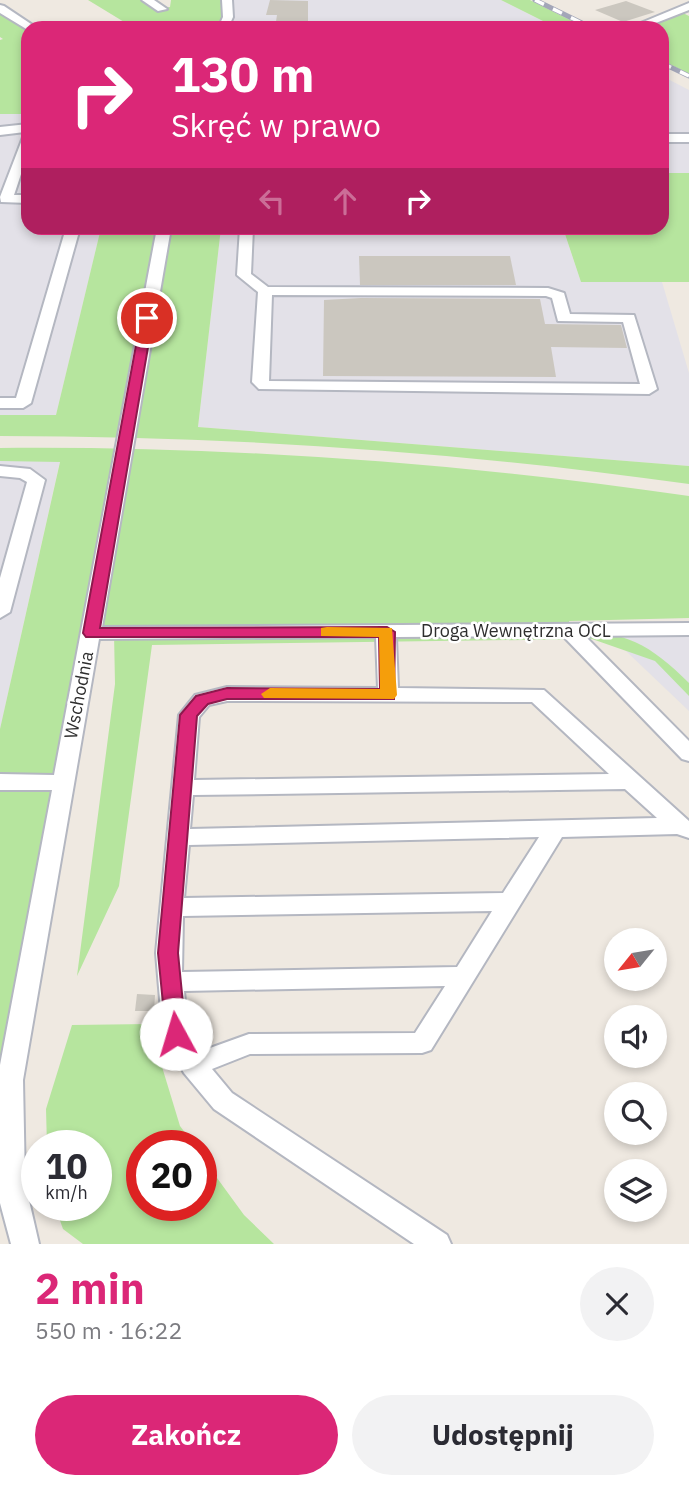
<!DOCTYPE html>
<html lang="pl">
<head>
<meta charset="utf-8">
<style>
  body { margin:0; font-family:"IBM Plex Sans",sans-serif; background:#f2f2f3; color:#2b2b33; height:100vh; display:flex; flex-direction:column; font-size:26px; white-space:nowrap }
  * { box-sizing:border-box; margin:0 }
  p { font-size:23px; color:#7c7c81 }
  .icon { flex:none; width:38px; height:38px; fill:none; stroke:currentColor; stroke-width:2; stroke-linecap:round; stroke-linejoin:round }
  .map { position:relative; height:1244px; overflow:hidden }
  .side { display:flex; flex-direction:column; background:#fff; flex:1 }
  .side>* { flex:none }
  .top-card { position:absolute; left:21px; top:21px; width:648px; height:214px; border-radius:21px; box-shadow:0 4px 10px #0003; background:#db2777; color:#fff; overflow:hidden }
  .needle { width:46px; rotate:240deg }
  .buttons { position:absolute; left:604px; top:928px; display:grid; gap:14px }
  .buttons a { display:grid; place-items:center; width:63px; height:63px; border-radius:50%; background:#fff; box-shadow:0 4px 10px #0003; font-size:35px }
  .speed { position:absolute; left:21px; top:1130px; display:flex; gap:14px; font-size:35px; font-weight:700; text-align:center }
  .speed>* { display:grid; place-content:center; width:91px; height:91px; border-radius:50%; background:#fff; box-shadow:0 4px 10px #0003; line-height:1 }
  .speed small { font-size:18px; font-weight:400 }
  .speed .limit { border:10px solid #d22; background:#fff; color:#111 }
  .pin { position:absolute; display:grid; place-items:center; width:60px; height:60px; color:#fff; margin:-30px; border:4px solid #fff; border-radius:50%; box-shadow:0 2px 7px #0007 }
  .me { position:absolute; width:77px; margin:-38px; rotate:354deg; stroke-linejoin:round; filter:drop-shadow(0 0 5px #0008) }
  .turn { display:flex; align-items:center; gap:24px; height:147px; padding:0 35px; font-size:32px }
  .turn .icon { width:91px; height:91px; stroke-width:2.5 }
  .turn b { display:block; font-size:49px; line-height:60px }
  .lanes { display:flex; align-items:center; height:66px; padding:0 35px; background:#0003; justify-content:center; gap:35px; direction:ltr }
  .lanes .off { opacity:.35 }
  .round { display:grid; place-items:center; flex:none; width:74px; height:74px; border-radius:37px; background:#f2f2f3 }
  .overview { display:flex; align-items:center; justify-content:space-between; height:119px; padding:0 35px }
  h1 { font-size:42px; font-weight:700; line-height:52px; color:#db2777 }
  .button { display:flex; gap:14px; margin-top:auto; padding:14px 35px }
  .button a { flex:1; height:80px; border-radius:42px; background:#db2777; color:#fff; font-size:28px; font-weight:700; line-height:80px; text-align:center }
  .button a+a { background:#f2f2f3; color:#2b2b33 }
  .map>svg:first-child { display:block }
  .industrial { fill:#e3e1e8 }
  .green { fill:#b6e59e }
  .building { fill:#cbc7bf }
  .lines { fill:none; stroke-linecap:round; stroke-linejoin:round }
  .minor-casing { stroke:#b4b7c1; stroke-width:4 }
  .minor { fill:#fff; fill-rule:evenodd }
  .rail-casing { stroke:#a3a6b8; stroke-width:5 }
  .rail { stroke:#fff; stroke-width:3.5; stroke-dasharray:10; stroke-linecap:butt }
  .route { fill:#db2777; stroke:#8e194d; stroke-width:2 }
  .slow { fill:#f59e0b }
  .labels { text-anchor:middle; stroke-width:5; stroke-linejoin:round; paint-order:stroke }
  .street-label { font-size:18px; fill:#2e2e2e; stroke:#fff }
</style>
</head>
<body>
<div class="map">
<svg width="689" height="1244" viewBox="0 0 689 1244">
  <rect width="100%" height="100%" fill="#efe9e1"/>
  <!-- industrial -->
  <g class="industrial">
    <polygon points="227,0 501,0 557,28 223,28"/>
    <polygon points="662,76 689,90 689,173 662,173"/>
    <polygon points="0,114 28,114 28,228 101,228 56,415 0,415"/>
    <polygon points="221,228 563,228 581,282 662,282 689,373 689,466 198,427"/>
    <polygon points="0,461 60,461 0,729"/>
    <polygon points="689,629 689,711 605,631"/>
  </g>
  <!-- green -->
  <g class="green">
    <polygon points="88,0 147,0 162,8 170,7 171,0 227,0 223,28 134,28"/>
    <polygon points="501,0 530,0 586,28 557,28"/>
    <polygon points="0,8 28,28 28,114 0,114 0,40 3,39 0,37"/>
    <polygon points="677,10 689,16 689,74 662,60 662,28 633,28"/>
    <polygon points="662,173 689,173 689,282 581,282 563,228 662,228"/>
    <path d="M101,228H221L198,427L689,466V484C461,452 231,436 0,436V415H56Z"/>
    <path d="M0,448C230,446 462,463 689,496V618L569,621L570,630C625,631 650,644 689,683V696L655,661L592,639L152,645L119,886L77,976L115,684L114,633H92L0,1099V729L60,462L0,461Z"/>
    <polygon points="149,1024 180,1126 195,1146 142,1146 142,1206 201,1206 201,1156 244,1215 274,1244 83,1244 63,1229 55,1206 96,1206 96,1146 47,1146 46,1109 72,1025"/>
  </g>
  <!-- building -->
  <g class="building">
    <polygon points="270,0 308,1 308,28 275,28 277,15 266,15"/>
    <polygon points="626,1 655,12 623,22 595,10"/>
    <polygon points="359,256 510,256 516,285 360,285"/>
    <polygon points="361,298 540,299 545,324 621,325 627,348 551,347 556,377 323,376 324,300"/>
    <polygon points="137,994 155,995 154,1011 135,1011"/>
  </g>
  <g class="lines">
    <defs>
      <g id="minor">
        <polygon points="142,0 154,0 167,9 158,11"/>
        <polygon points="222,0 232,0 233,17 228,28 218,28 223,17"/>
        <polygon points="689,3 689,10 643,28 631,27"/>
        <polygon points="0,5 4,6 37,28 28,30 0,13"/>
        <polygon points="28,124 28,153 14,195 28,195 28,203 1,202 0,197 25,132 0,135 0,127"/>
        <rect x="662" y="134" width="27" height="8"/>
        <polygon points="66,228 80,228 31,403 23,408 0,408 0,398 16,398"/>
        <path d="M157,228H171L102,627L689,623V635L585,636L689,741V761L682,759L563,636L396,637L398,688L544,690L689,821V838L677,834L562,837L431,1050L422,1053L250,1054L212,1069L232,1093L447,1235L451,1244H414L214,1109L184,1073L163,1034L156,953L179,715L195,695L227,687L378,688L376,637L99,639L23,1080L25,1183L39,1244H11L0,1203V1065L52,790H0V774L54,775ZM227,701L532,702L609,774L194,780L199,717L209,705ZM625,789L657,818L190,829L193,795ZM539,837L503,893L184,898L189,845ZM492,911L457,967L182,972L183,916ZM445,986L415,1033L249,1034L199,1052L188,1033L184,991Z"/>
        <path d="M240,228H253L251,274L268,287L548,288L564,293L570,314L634,315L657,389L649,394L259,389L252,382L258,292L237,275ZM272,295L546,296L552,298L558,321L623,322L640,384L269,381Z"/>
        <polygon points="0,466 30,469 45,480 10,612 0,618 0,578 27,482 20,478 0,476"/>
      </g>
    </defs>
    <!-- minor casing -->
    <use href="#minor" class="minor-casing"/>
    <!-- minor -->
    <use href="#minor" class="minor"/>
    <defs>
      <g id="rail">
        <polyline points="535,0 592,28"/>
        <polyline points="662,63 689,76"/>
      </g>
    </defs>
    <!-- rail casing -->
    <use href="#rail" class="rail-casing"/>
    <!-- rail -->
    <use href="#rail" class="rail"/>
  </g>
  <!-- route -->
  <polygon class="route" points="147,314 153,318 100,628 387,627 395,632 394,699 227,699 208,704 197,716 178,953 186,1034 183,1040 176,1043 169,1040 166,1034 158,953 180,715 196,696 227,688 380,689 379,637 86,637 83,633 141,318"/>
  <!-- slow -->
  <polygon class="slow" points="327,627 392,628 397,695 394,699 264,698 261,694 270,688 380,689 379,637 321,636 321,628"/>
  <g class="labels">
    <!-- street labels -->
    <g class="street-label">
      <text x="516" y="637">Droga Wewnętrzna OCL</text>
      <text transform="translate(79 695) rotate(-79)" y="6">Wschodnia</text>
    </g>
  </g>
</svg>
<div class="buttons">
<a><svg class="needle" viewBox="-14 -14 28 28"><path d="M0-13l5 13h-10z" fill="#e53935"/><path d="M0 13l5-13h-10z" fill="#7c7c81"/></svg></a>
<a><svg class="icon" aria-label="sound" viewBox="0 0 24 24"><path d="M4 9h4l5-4v14l-5-4H4zM17 9q2 3 0 6"/></svg></a>
<a><svg class="icon" aria-label="search" viewBox="0 0 24 24"><circle cx="10" cy="10" r="6"/><path d="M15 15l6 6"/></svg></a>
<a><svg class="icon" aria-label="layers" viewBox="0 0 24 24"><path d="M12 4l9 5-9 5-9-5zM3 14l9 5 9-5"/></svg></a>
</div>
<div class="speed"><div>10<small>km/h</small></div><div class="limit">20</div></div>
<div class="pin" style="left:147px;top:318px;background:#d93025"><svg class="icon" aria-label="arrive" viewBox="0 0 24 24"><path d="M6 21V4h12l-3 4 3 4H6"/></svg></div>
<svg class="me" style="left:176px;top:1034px" viewBox="-20 -20 40 40"><circle r="19" fill="#fff"/><path d="M0-13L10 11 0 6-10 11z" fill="#db2777"/></svg>
<div class="top-card">
<div class="turn"><svg class="icon" aria-label="right" viewBox="0 0 24 24"><path d="M7 20v-9h11M14 6l5 5-5 5"/></svg><div><b>130 m</b>Skręć w prawo</div></div>
<div class="lanes"><svg class="icon off" aria-label="left" viewBox="0 0 24 24"><path d="M17 20v-9H6M10 6l-5 5 5 5"/></svg><svg class="icon off" aria-label="ahead" viewBox="0 0 24 24"><path d="M12 20V5M6 11l6-6 6 6"/></svg><svg class="icon" aria-label="right" viewBox="0 0 24 24"><path d="M7 20v-9h11M14 6l5 5-5 5"/></svg></div>
</div>
</div>
<section class="side">
<div class="overview"><div><h1>2 min</h1><p>550 m · 16:22</p></div><a class="round"><svg class="icon" aria-label="close" viewBox="0 0 24 24"><path d="M6 6l12 12M18 6L6 18"/></svg></a></div>
<div class="button"><a>Zakończ</a><a>Udostępnij</a></div>
</section>
</body>
</html>
